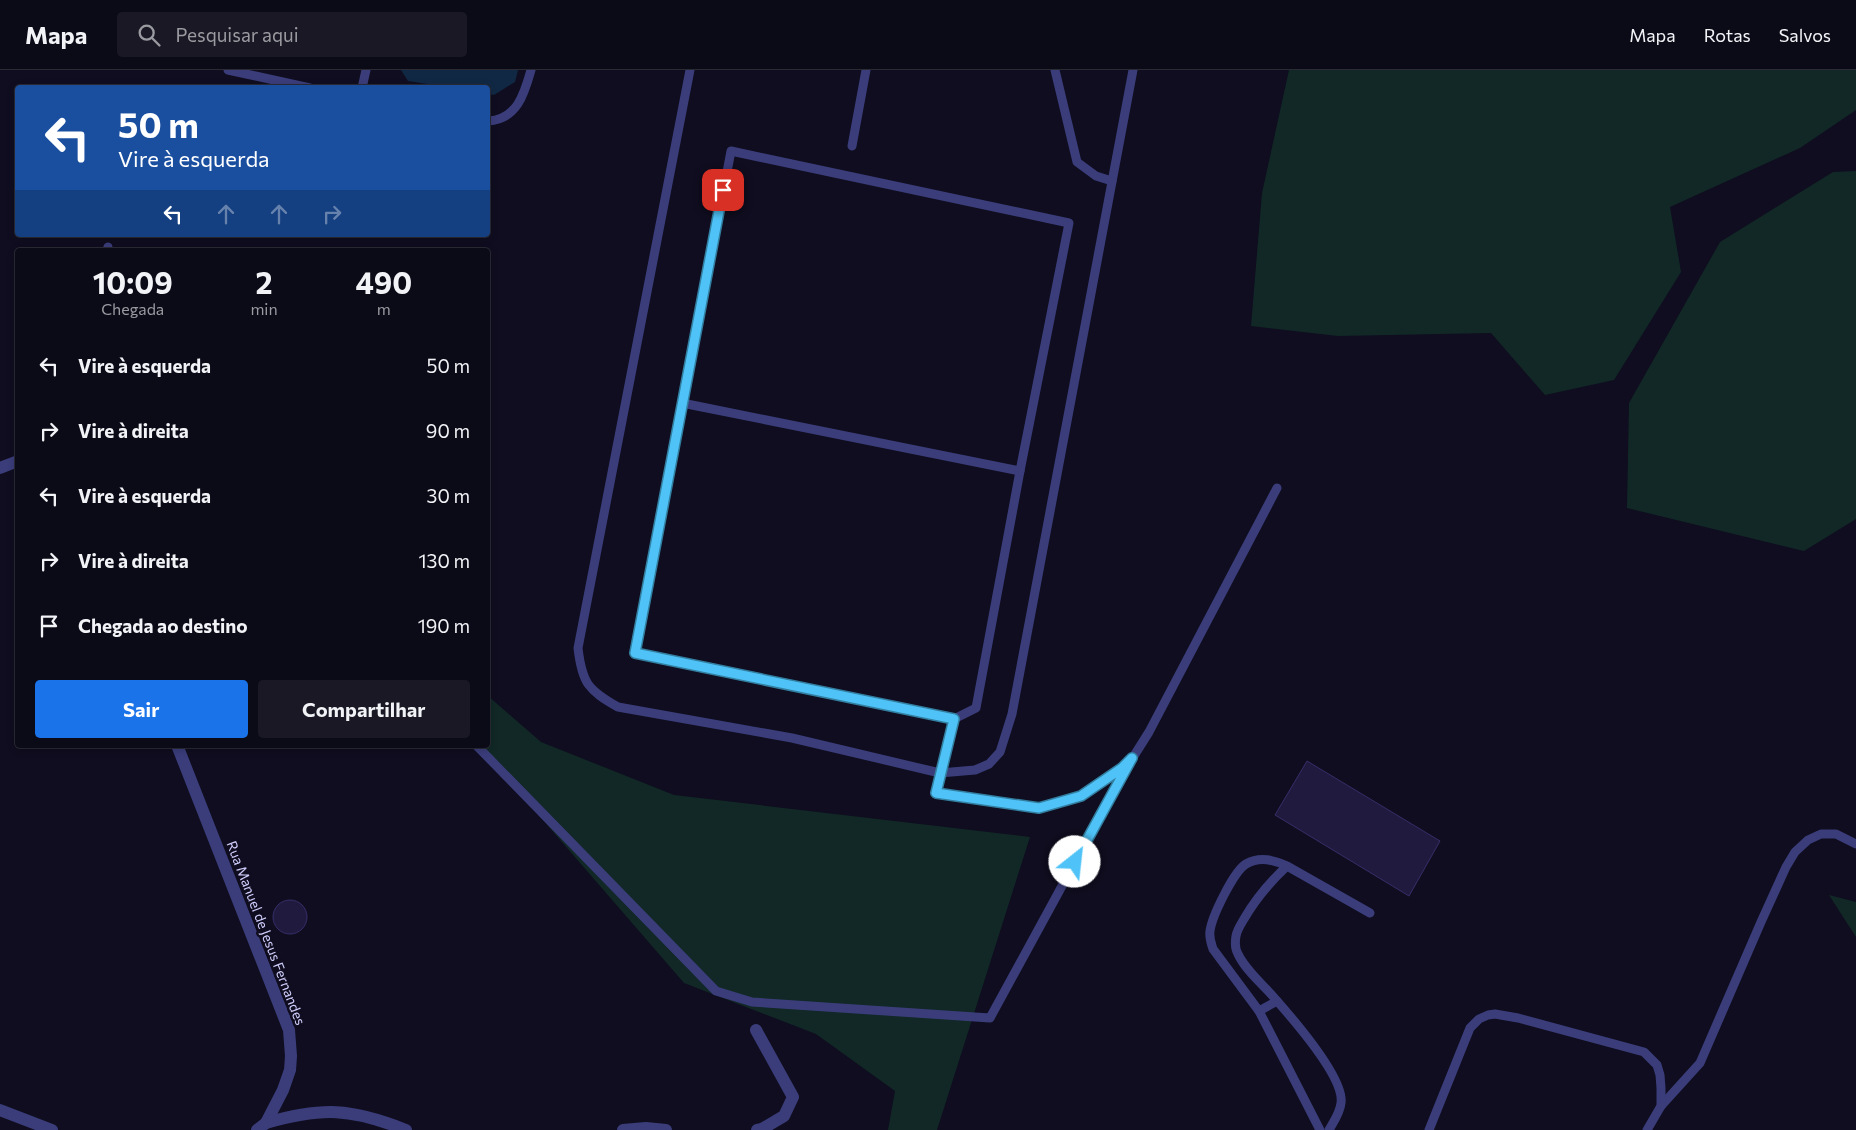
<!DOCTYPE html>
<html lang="pt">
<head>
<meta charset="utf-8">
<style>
  body { margin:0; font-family:Commissioner,sans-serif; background:#191824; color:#f1f3f6; height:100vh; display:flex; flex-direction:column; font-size:19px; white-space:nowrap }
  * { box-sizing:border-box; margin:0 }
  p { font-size:16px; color:#9a9aa1 }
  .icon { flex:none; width:28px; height:28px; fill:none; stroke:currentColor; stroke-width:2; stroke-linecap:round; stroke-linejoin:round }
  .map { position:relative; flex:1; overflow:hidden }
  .panel { position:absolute; left:15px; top:178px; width:475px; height:500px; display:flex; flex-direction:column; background:#0b0a17; border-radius:5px; box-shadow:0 2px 8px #0003,0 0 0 1px #2b2b36 }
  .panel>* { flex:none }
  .guide { position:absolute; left:15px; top:15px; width:475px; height:152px; border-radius:5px; box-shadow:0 2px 8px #0003,0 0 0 1px #2b2b36; background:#1a4fa0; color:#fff; overflow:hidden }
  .pin { position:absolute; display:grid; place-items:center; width:42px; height:42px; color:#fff; margin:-21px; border-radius:10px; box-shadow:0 2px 8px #0006 }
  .me { position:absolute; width:55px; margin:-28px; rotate:29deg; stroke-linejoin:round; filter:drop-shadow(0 0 4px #0008) }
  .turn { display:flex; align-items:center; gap:18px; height:105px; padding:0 20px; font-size:22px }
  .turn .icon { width:65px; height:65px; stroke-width:2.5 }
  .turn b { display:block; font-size:35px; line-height:42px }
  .lanes { display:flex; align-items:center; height:48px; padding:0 20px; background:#0003; justify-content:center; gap:25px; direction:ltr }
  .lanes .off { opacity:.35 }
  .eta { display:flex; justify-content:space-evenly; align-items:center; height:85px; text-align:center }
  .eta b { font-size:30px; font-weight:700; line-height:35px }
  .action { display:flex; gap:10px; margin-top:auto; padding:10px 20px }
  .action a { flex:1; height:58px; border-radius:5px; background:#1a73e8; color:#fff; font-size:20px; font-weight:700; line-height:58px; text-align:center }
  .action a+a { background:#191824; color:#f1f3f6 }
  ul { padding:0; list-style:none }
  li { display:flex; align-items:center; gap:15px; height:65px; padding:0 20px }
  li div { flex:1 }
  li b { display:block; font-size:19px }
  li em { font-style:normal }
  header { display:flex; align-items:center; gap:30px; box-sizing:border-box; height:70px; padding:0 25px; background:#0b0a17; border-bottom:1px solid #2b2b36 }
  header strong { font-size:24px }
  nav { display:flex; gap:28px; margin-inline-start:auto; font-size:18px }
  .search { width:350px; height:45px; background:#191824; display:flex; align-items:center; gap:12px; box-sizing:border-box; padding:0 18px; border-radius:5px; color:#9a9aa1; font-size:19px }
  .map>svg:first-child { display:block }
  .green { fill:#112826 }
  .water { fill:#112844 }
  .building { fill:#201b3e; stroke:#362e69 }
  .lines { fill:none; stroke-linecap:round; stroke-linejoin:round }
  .service { stroke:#3b3d7b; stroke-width:9 }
  .minor { stroke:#3b3d7b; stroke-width:12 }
  .route-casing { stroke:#337fa1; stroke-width:12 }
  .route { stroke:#4fc3f7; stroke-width:9 }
  .labels { text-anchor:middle; stroke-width:5; stroke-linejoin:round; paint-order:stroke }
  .street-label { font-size:14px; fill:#d0cefc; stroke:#0f0d1f }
</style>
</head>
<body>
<header>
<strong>Mapa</strong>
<div class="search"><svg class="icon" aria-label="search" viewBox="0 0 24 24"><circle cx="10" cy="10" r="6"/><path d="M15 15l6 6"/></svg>Pesquisar aqui</div>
<nav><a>Mapa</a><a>Rotas</a><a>Salvos</a></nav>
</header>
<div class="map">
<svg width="1856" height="1060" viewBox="0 0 1856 1060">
  <rect width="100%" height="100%" fill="#0f0d1f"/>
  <!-- green -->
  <g class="green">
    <polygon points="1289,0 1856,0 1856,40 1800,78 1670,137 1681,202 1614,310 1545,325 1491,263 1338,266 1251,256 1262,123"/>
    <polygon points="1856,101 1856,449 1804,481 1627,438 1629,333 1720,172 1833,102"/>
    <polygon points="488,626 541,672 674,725 1030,767 937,1060 888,1060 895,1021 816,964 684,913 478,675 488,675"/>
    <polygon points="1829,825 1856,832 1856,867"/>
  </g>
  <!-- water -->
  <polygon class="water" points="401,0 518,0 515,12 494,25 488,24 488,18 447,17 408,11"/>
  <!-- building -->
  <g class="building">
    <polygon points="1307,691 1440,771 1409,826 1275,745"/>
    <circle cx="290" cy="847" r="17"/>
  </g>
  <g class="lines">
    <!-- service -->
    <g class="service">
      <polyline points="228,0 310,18"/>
      <path d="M690,0L578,578C582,613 588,620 618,637L792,668L940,703L975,700L989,694L1000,682L1012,644L1133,0"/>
      <polyline points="1055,0 1077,92 1096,106 1112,111"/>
      <polyline points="362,18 366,0"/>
      <path d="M488,51C517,49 524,25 531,0"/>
      <polyline points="852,76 866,0"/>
      <polyline points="107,180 108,177"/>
      <polyline points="682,333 1020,401 976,638 954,649 936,723 1039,738 1081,726 1122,698 1132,689 1149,662 1277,418"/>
      <polyline points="954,649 635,583 731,81 1069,153 1020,401"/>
      <polyline points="476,675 716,921 752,932 990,948 1128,695"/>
      <path d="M1287,796C1270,812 1256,828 1244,849C1241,854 1237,860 1236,866C1235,872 1235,879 1238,884C1245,899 1259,911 1270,923C1287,942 1345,1007 1341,1033C1340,1043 1334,1051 1329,1060"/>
      <polyline points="1259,941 1277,931"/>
      <polyline points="1661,1036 1700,993 1761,852 1786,797 1795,782 1808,770 1821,764 1836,764 1856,774"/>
      <path d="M1320,1060L1259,941L1213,879C1211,873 1209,868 1210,861C1212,846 1234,801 1246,794C1260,786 1274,790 1287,796L1370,843"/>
      <polyline points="1429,1060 1470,958 1479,949 1488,945 1495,944 1518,948 1644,982 1657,995 1660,1005 1661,1018 1661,1036 1647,1060"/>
    </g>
    <!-- minor -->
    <g class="minor">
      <polyline points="0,398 18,391"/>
      <polyline points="177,675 289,960 291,986 290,1000 283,1020 266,1053 257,1060"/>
      <polyline points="756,960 793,1027 784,1046 762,1059 757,1060"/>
      <polyline points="0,1040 52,1060"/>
      <path d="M266,1053C322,1037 351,1038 406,1060"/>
      <polyline points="623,1060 646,1058 666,1060"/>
    </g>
  </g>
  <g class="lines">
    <defs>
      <polyline id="route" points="723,120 635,583 954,649 936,723 1039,738 1081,726 1122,698 1132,688 1075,792"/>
    </defs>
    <!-- route casing -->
    <use href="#route" class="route-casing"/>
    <!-- route -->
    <use href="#route" class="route"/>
  </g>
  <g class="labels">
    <!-- street labels -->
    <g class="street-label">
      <text transform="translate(266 863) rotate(69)" y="5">Rua Manuel de Jesus Fernandes</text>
    </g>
  </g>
</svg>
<div class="pin" style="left:723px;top:120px;background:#d93025"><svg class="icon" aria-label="arrive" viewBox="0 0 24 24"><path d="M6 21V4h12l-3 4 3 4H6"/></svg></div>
<svg class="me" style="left:1075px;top:792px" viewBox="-20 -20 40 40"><circle r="19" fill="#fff"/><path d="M0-13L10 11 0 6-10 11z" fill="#4fc3f7"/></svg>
<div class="guide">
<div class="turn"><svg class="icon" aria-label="left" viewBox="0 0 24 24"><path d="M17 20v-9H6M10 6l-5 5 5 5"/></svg><div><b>50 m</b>Vire à esquerda</div></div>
<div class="lanes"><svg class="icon" aria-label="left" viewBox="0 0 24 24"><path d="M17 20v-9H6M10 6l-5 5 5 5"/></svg><svg class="icon off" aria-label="ahead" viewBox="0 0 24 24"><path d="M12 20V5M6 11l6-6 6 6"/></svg><svg class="icon off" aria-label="ahead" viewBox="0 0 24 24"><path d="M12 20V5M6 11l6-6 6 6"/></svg><svg class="icon off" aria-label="right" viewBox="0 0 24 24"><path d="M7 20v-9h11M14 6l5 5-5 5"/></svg></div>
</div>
<section class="panel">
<div class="eta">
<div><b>10:09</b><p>Chegada</p></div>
<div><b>2</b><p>min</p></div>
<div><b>490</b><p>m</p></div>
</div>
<ul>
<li><svg class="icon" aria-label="left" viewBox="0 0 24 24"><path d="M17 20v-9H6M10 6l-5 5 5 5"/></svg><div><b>Vire à esquerda</b></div><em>50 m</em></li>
<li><svg class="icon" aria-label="right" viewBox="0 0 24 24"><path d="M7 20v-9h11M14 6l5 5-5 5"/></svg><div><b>Vire à direita</b></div><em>90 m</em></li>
<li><svg class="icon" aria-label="left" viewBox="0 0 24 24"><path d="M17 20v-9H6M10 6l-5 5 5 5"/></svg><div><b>Vire à esquerda</b></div><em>30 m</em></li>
<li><svg class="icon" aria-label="right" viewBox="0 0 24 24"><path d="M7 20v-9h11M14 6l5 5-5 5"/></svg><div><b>Vire à direita</b></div><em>130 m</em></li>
<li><svg class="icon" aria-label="arrive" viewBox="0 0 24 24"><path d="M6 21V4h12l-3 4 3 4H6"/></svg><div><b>Chegada ao destino</b></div><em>190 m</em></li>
</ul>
<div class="action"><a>Sair</a><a>Compartilhar</a></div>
</section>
</div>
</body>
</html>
